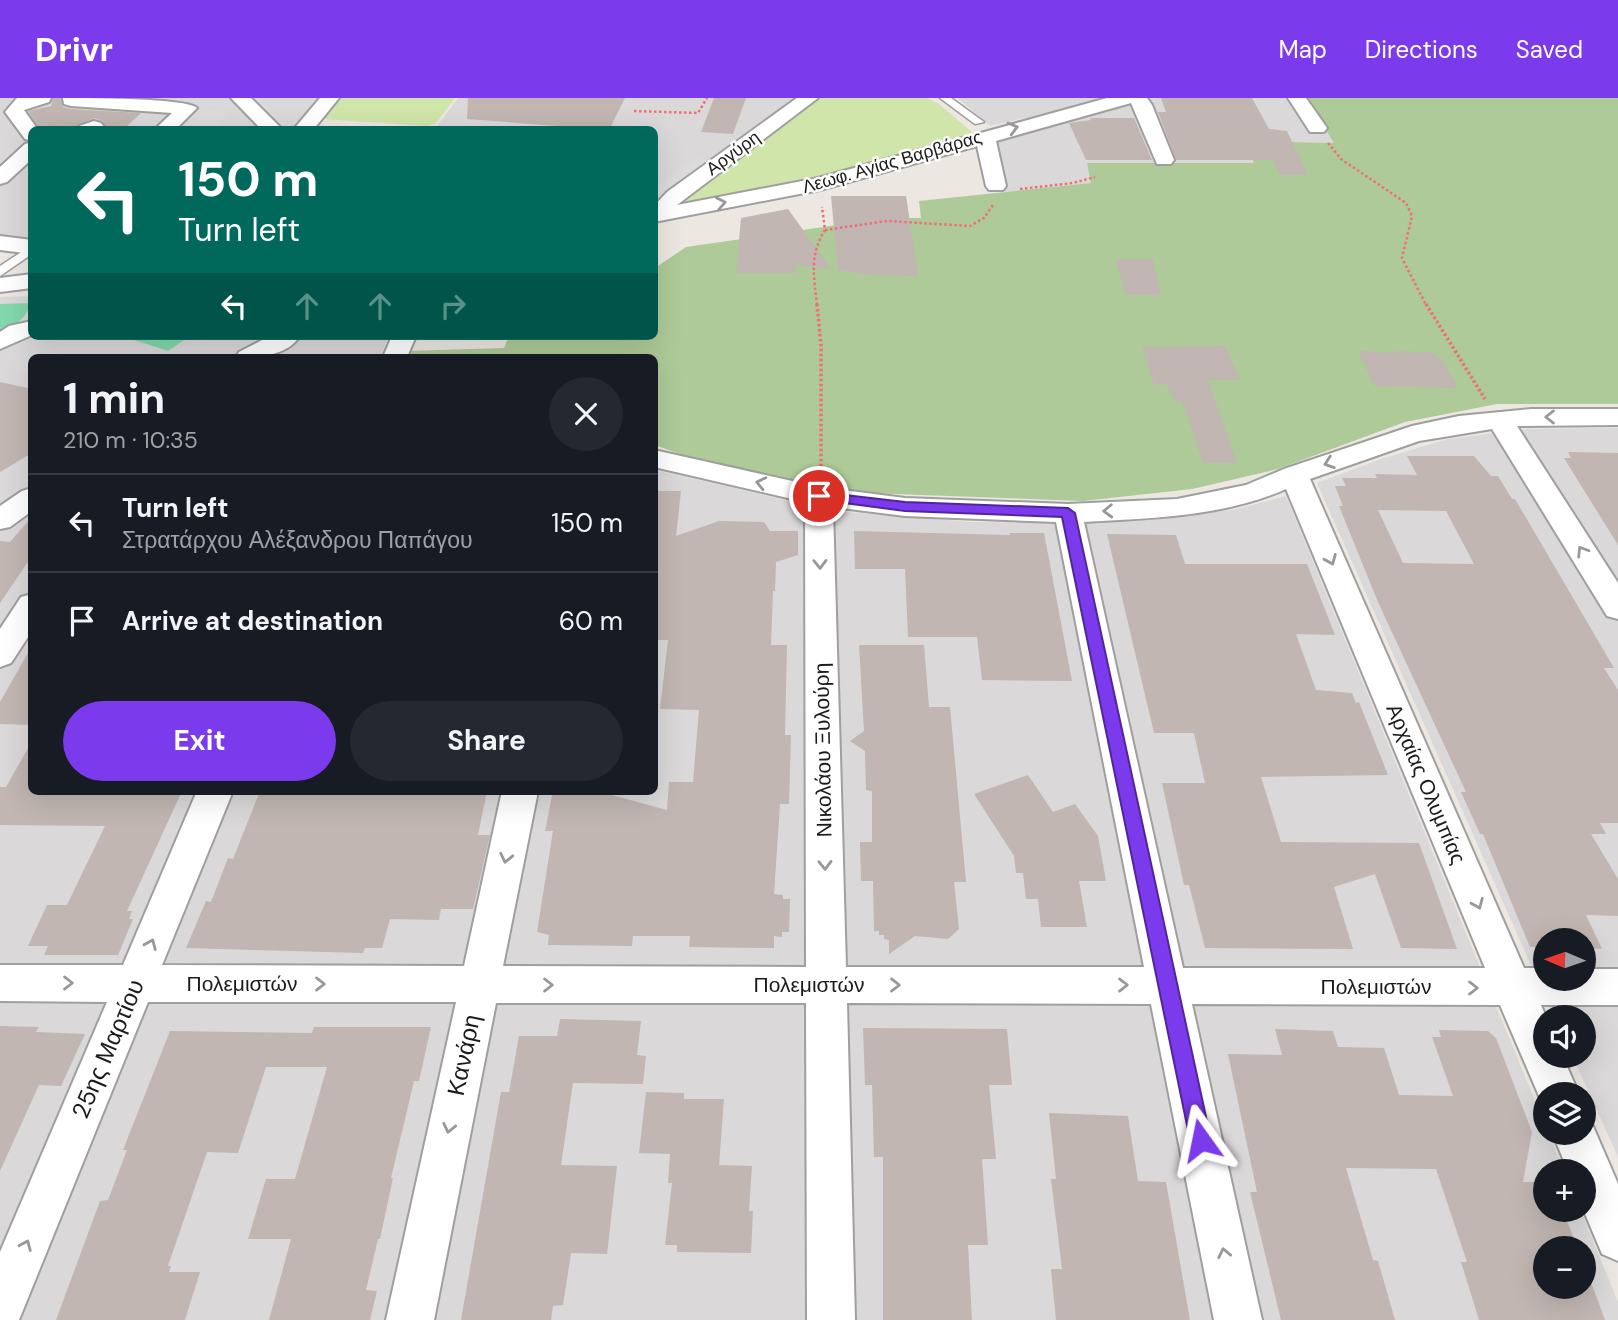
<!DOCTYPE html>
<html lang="en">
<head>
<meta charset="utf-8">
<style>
  body { margin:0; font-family:"DM Sans",sans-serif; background:#242831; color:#f1f3f6; height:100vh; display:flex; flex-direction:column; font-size:26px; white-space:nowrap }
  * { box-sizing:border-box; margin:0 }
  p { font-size:23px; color:#9ea1a6 }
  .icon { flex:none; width:38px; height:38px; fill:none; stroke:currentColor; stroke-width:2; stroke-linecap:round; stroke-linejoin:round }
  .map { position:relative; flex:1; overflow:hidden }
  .panel { position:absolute; left:28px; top:256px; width:630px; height:441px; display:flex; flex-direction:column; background:#171b24; border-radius:10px; box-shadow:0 7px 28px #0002 }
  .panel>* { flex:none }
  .top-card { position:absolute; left:28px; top:28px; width:630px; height:214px; border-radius:10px; box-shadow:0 7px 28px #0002; background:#00695c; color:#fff; overflow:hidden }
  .needle { width:46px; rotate:272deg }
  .fabs { position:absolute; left:1533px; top:830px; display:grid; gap:14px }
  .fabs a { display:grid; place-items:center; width:63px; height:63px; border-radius:50%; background:#171b24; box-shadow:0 7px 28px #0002; font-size:35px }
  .pin { position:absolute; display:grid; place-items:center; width:60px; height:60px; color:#fff; margin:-30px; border:4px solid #fff; border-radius:50%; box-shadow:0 2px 7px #0007 }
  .me { position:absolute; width:77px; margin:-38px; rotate:348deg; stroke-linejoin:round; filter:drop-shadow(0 0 5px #0008) }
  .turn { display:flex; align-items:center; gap:24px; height:147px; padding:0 35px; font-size:32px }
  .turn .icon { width:91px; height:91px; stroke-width:2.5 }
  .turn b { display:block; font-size:49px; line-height:60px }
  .lanes { display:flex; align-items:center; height:66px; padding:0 35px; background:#0003; justify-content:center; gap:35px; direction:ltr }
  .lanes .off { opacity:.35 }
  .round { display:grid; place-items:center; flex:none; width:74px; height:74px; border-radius:37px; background:#242831 }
  .head { display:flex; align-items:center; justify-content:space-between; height:119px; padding:0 35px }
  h1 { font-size:42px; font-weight:700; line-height:52px }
  .button { display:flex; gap:14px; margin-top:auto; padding:14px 35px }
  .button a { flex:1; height:80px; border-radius:42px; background:#7c3aed; color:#fff; font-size:28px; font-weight:700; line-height:80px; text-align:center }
  .button a+a { background:#242831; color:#f1f3f6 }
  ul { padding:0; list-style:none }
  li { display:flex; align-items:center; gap:21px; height:98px; padding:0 35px; border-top:2px solid #363941 }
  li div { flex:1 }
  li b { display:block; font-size:26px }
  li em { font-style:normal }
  header { display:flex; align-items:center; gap:42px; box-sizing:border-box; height:98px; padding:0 35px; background:#7c3aed; color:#fff }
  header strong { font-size:33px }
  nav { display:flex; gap:38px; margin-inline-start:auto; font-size:24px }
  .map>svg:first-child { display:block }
  .residential { fill:#dad8d9; fill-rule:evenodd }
  .grass { fill:#cfe5a9 }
  .forest { fill:#aeca98 }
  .pitch { fill:#83d8ab }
  .parking { fill:#dbdbdb }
  .building { fill:#c1b6b1; fill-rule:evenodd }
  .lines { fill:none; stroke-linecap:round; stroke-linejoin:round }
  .lane-casing { stroke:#9f9f9f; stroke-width:3 }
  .street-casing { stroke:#9f9f9f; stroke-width:4 }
  .path-far1 { stroke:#f16e72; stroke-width:2.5; stroke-dasharray:2.5 2.5; stroke-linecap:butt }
  .path { stroke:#f16e72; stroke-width:3.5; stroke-dasharray:2.5 2.5; stroke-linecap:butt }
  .lane { fill:#fff; fill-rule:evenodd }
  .street { fill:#fff; fill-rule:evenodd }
  .oneway { stroke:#989898 }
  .route { fill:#7c3aed; stroke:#51269a; stroke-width:2 }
  .labels { text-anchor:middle; stroke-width:5; stroke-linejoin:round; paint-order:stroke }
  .far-street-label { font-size:18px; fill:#1b1b1b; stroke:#fff }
  .street-label { font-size:21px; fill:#1b1b1b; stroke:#fff }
  .near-street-label { font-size:24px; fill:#1b1b1b; stroke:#fff }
</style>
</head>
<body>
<header>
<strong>Drivr</strong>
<nav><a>Map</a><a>Directions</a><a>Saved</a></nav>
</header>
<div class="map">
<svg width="1618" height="1222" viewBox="0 0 1618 1222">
  <rect width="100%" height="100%" fill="#ece7e1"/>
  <!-- residential -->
  <g class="residential">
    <polygon points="0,0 337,0 309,31 32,32 31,143 0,140"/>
    <polygon points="458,0 805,0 655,106 654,32 434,32"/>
    <polygon points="958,0 1111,0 990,28"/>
    <polygon points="1141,0 1306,0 1335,45 1247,43 1255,65 1088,65 1091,85 1005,94 994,39"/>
    <polygon points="31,198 32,238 276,238 235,259 32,259 31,388 0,411 0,199"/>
    <polygon points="308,238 389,238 380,259 263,259"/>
    <path d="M1618,330V1059L1572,957H1584V919H1554L1317,385L1381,361L1448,341L1525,331ZM1545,842H1584V880H1545Z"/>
    <path d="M655,372L833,413L971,424L1083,425L1162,421L1237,411L1286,398L1545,1027V1034H1548L1564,1073H1545V1111H1580L1618,1204V1222H0V432L31,408L32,693H654ZM1545,1150H1584V1188H1545Z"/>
  </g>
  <!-- grass -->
  <g class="grass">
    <polygon points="340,0 455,0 436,25 428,28 322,21"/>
    <polygon points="821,0 927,0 939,6 974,36 817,83 688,105 683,103 683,97"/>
  </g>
  <!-- forest -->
  <polygon class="forest" points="1306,0 1618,0 1618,306 1497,306 1405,324 1278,371 1192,391 1083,403 838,394 696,362 655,347 654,259 404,259 406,253 504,250 509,238 654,238 655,170 686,149 885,120 921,120 919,103 1091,85 1087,65 1254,65 1246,43 1334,45"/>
  <!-- pitch -->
  <g class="pitch">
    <path d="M31,205C27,220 13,229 0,237V206Z"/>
    <polygon points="122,238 190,238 168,253"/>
  </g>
  <!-- parking -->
  <g class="parking">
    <polygon points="196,11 223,12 220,15 229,16 212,31 173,32"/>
    <polygon points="697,59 713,64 655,105 655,89"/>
  </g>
  <!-- building -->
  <g class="building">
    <polygon points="53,0 61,0 63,9 71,11 141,15 123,32 105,32 103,23 95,20 78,26 75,32 40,32 28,13 51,8"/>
    <polygon points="468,0 625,0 609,32 467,21"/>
    <polygon points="714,0 746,0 733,36 701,34"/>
    <polygon points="1161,0 1252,0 1269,31 1287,33 1308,77 1280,77 1273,62 1176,62 1158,14 1166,14"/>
    <polygon points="1090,20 1134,20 1152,62 1086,62 1069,25 1091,22"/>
    <polygon points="831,98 906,98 918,178 873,177 838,172"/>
    <polygon points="788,111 831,171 796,167 796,175 736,175 741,120"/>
    <polygon points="1115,161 1153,161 1161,197 1126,197"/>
    <polygon points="1225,248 1240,282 1208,282 1237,365 1203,365 1182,303 1174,303 1167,287 1154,286 1142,249"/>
    <polygon points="1394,252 1434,255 1437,260 1441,260 1458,290 1374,288 1358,253 1396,254"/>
    <polygon points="0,284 32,291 32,355 0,374"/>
    <polygon points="1568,354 1618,355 1618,447 1564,360 1571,360"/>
    <path d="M1407,358H1474L1491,378H1498L1512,401H1515L1614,570H1604L1618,592V725H1600L1606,736H1591L1618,781V818L1586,817L1602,851L1584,850V842H1545V849H1530L1483,736H1480L1461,694H1466L1378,504L1339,408H1343L1335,388H1346L1342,380H1377L1375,376L1417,377ZM1378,412L1446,413L1474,466L1403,465Z"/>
    <polygon points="654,393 681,393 676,438 719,423 764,424 770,433 798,433 798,457 776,464 775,493 773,493 771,547 787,547 785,637 791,637 789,706 780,706 774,796 783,797 783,801 790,801 789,834 782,834 782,839 774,838 774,850 689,849 690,838 633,838 632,848 548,847 549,837 537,834 553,733 545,733 553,693 597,693 667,712 669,684 693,684 699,612 660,611 668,542 654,542"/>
    <polygon points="32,419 32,458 0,505 0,443 10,444"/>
    <polygon points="854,433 1010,437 1010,435 1044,435 1072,583 982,582 977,539 908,539 905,471 855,471"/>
    <polygon points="1107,436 1176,437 1185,466 1307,466 1335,537 1296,536 1316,592 1352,595 1356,605 1359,604 1388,677 1261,679 1281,744 1419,745 1457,851 1401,850 1375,776 1334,789 1353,851 1205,850 1189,787 1184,787 1162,685 1205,685 1194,635 1154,635"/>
    <polygon points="859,547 924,547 929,609 950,609 966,784 954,784 959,831 948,841 915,838 889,856 889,842 884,841 884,837 879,837 879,833 874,833 873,783 861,783 860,744 872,744 872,693 866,692 865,653 850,643 864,633"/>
    <polygon points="32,548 32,627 0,626 0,604"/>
    <polygon points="32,643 32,693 182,693 127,813 132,813 129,821 133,821 118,857 44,857 48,848 28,848 47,807 67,807 105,728 0,727 0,689 6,689"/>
    <polygon points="1028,677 1053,714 1075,706 1098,738 1106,783 1079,783 1087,829 1041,829 1038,801 1026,801 1023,775 1016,775 1014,758 974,696"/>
    <polygon points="260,693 487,693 478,737 490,737 473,811 441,811 439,822 390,821 382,850 365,850 363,855 186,850 206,803 211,804 228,760 233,761"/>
    <polygon points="560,921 641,923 637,957 646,958 643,986 573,985 561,1067 617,1068 607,1156 571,1155 563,1207 553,1208 551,1222 461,1222 501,994 509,994 519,938 557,938"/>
    <polygon points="0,928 39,929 36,934 85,936 61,988 39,987 0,1073"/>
    <polygon points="314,929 431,929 419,983 414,983 391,1080 393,1080 380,1141 378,1141 366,1192 377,1193 370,1222 269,1222 291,1141 248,1141 266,1081 295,1081 327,969 266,969 238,1055 207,1054 168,1168 171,1168 169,1174 200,1174 185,1222 56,1222 100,1103 108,1102 127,1052 123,1052 170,933 312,935"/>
    <polygon points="863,930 1007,931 1012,987 989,987 996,1061 982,1061 988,1147 968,1147 972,1222 883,1222 883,1059 874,1059 872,987 865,987"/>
    <polygon points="1275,931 1333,933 1338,949 1384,950 1399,997 1453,998 1432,939 1441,939 1439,932 1488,933 1496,940 1532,1034 1523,1084 1543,1084 1545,1111 1562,1111 1578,1150 1545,1150 1545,1188 1584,1188 1584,1165 1605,1222 1479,1222 1461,1164 1467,1164 1436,1071 1346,1070 1373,1162 1378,1163 1395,1222 1281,1222 1250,1094 1257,1094 1228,956 1282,957"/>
    <polygon points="646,994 684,995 684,1001 724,1001 719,1067 752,1068 749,1113 753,1113 751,1155 677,1154 677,1147 665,1147 672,1085 668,1085 670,1056 639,1055"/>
    <polygon points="1049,1015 1128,1018 1138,1083 1166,1084 1190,1222 1056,1222 1051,1171 1062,1171 1051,1081 1056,1081"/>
  </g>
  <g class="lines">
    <defs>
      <g id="lane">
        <polygon points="940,0 951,0 984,24 975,26"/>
        <polygon points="32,147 32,156 0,178 0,168"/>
      </g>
      <g id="street">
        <polygon points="17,0 51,0 49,4 24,12 38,32 32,32 32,43 25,41 5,14"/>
        <path d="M63,0C84,0 187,0 197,10L175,32H154L172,15L71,8L64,6Z"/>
        <polygon points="231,0 251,0 283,32 262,32"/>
        <polygon points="320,0 339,0 313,32 293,32"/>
        <polygon points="797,0 818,0 677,107 818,80 1107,0 1147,0 1152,7 1174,62 1171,66 1157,66 1131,5 996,43 1006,88 1003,92 989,92 986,88 977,48 820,92 654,124 654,108 667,94"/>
        <polygon points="1288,0 1306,0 1327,30 1324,34 1310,34"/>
        <polygon points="94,23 101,25 104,29 102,32 77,32 79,28"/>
        <polygon points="32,44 32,61 7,84 0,86 0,69 25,46"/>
        <polygon points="0,138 32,142 32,156 0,152"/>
        <polygon points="32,176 32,190 0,194 0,180"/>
        <polygon points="32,223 32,237 0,251 0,234 9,228"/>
        <path d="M270,238H300C286,259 258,259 236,259L239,254Z"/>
        <polygon points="392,238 416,238 407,259 383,259"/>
        <path d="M1531,311H1618V327L1517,328L1618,485V521L1607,518L1492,331L1419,343L1310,381L1524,870H1545V880H1584V871H1618V907H1541L1546,919L1545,957H1562L1579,996H1545V1012L1500,907L1192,906L1262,1222H1214L1151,906L847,905L855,1222H807L806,905H496L434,1222H386L456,904H148L19,1222H0V1154L107,904L0,903V867H123L197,693H233L162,867L464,868L502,693H538L503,868L806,869L805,404L654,369V352L819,389L905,400L1068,406L1177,401L1246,387L1284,371L1412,328L1459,318ZM1286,391L1485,870H1183L1084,424C1152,420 1223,419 1286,391ZM833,409L905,418L1056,424L1144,869H846Z"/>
        <polygon points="32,390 32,413 10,429 0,431 0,408 22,393"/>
        <polygon points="32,496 32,533 11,565 0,569 0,531 21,499"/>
        <polygon points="1584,1016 1589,1019 1618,1086 1618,1163 1602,1156 1583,1111 1584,1073 1568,1073 1552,1034 1584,1034"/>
      </g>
    </defs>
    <!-- lane casing -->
    <use href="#lane" class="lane-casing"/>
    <!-- street casing -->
    <use href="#street" class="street-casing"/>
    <!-- path-far1 -->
    <g class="path-far1">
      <polyline points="634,13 698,15 707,0"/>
      <polyline points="1328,45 1341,61 1406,105 1412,118 1402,160 1426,207"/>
      <polyline points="1020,91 1073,85 1095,79"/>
      <polyline points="825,132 887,123 970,128 984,120 993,107"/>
      <path d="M817,207C814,179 809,157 825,132L822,109"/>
    </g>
    <!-- path -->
    <g class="path">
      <polyline points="817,206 821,248 821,373"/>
      <polyline points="1426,206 1485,301"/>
    </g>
    <!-- lane -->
    <use href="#lane" class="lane"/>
    <!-- street -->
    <use href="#street" class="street"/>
  </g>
  <!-- one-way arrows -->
  <defs><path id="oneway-chevron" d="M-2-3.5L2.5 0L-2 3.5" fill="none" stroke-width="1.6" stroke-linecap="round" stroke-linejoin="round" transform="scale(1.75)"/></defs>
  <g class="oneway">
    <use href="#oneway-chevron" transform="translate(1013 30) rotate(-15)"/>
    <use href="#oneway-chevron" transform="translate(721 105) rotate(-11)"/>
    <use href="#oneway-chevron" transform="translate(1550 319) rotate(-180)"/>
    <use href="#oneway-chevron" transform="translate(1329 365) rotate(161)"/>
    <use href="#oneway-chevron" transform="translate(761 385) rotate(-167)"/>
    <use href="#oneway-chevron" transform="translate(1108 413) rotate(178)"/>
    <use href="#oneway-chevron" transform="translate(1582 453) rotate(-122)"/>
    <use href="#oneway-chevron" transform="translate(1331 462) rotate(67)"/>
    <use href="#oneway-chevron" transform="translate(820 466) rotate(89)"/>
    <use href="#oneway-chevron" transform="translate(506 760) rotate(102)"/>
    <use href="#oneway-chevron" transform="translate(825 767) rotate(89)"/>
    <use href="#oneway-chevron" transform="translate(1478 806) rotate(67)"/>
    <use href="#oneway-chevron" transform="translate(151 846) rotate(-67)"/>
    <use href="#oneway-chevron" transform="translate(68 885)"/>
    <use href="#oneway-chevron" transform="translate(320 886)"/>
    <use href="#oneway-chevron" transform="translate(548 887)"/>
    <use href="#oneway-chevron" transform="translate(895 887)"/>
    <use href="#oneway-chevron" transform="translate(1123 887)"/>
    <use href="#oneway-chevron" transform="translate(1473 890)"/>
    <use href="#oneway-chevron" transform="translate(449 1030) rotate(102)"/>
    <use href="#oneway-chevron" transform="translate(26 1147) rotate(-67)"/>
    <use href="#oneway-chevron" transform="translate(1224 1155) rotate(-102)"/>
  </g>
  <!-- route -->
  <polygon class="route" points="819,394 905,404 1068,410 1075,415 1211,1042 1208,1049 1201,1052 1193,1049 1190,1042 1062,419 905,413 814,401 812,398"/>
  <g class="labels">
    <!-- far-street labels -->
    <g class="far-street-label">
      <text transform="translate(733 55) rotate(-36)" y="6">Αργύρη</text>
      <text transform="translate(892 64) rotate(-16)" y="6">Λεωφ. Αγίας Βαρβάρας</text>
    </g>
    <!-- street labels -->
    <g class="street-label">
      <text transform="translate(823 652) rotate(-91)" y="7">Νικολάου Ξυλούρη</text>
      <text transform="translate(1426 686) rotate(67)" y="7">Αρχαίας Ολυμπίας</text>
      <text x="242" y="893">Πολεμιστών</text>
      <text x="809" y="894">Πολεμιστών</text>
      <text x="1376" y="896">Πολεμιστών</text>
    </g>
    <!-- near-street labels -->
    <g class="near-street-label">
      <text transform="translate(108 951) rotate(-67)" y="8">25ης Μαρτίου</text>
      <text transform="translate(464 957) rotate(-78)" y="8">Κανάρη</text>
    </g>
  </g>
</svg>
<div class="fabs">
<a><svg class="needle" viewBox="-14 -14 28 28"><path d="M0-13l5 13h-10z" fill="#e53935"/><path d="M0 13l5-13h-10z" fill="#9ea1a6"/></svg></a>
<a><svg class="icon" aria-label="sound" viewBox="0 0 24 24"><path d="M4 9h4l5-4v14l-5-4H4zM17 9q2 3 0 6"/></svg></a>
<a><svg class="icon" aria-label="layers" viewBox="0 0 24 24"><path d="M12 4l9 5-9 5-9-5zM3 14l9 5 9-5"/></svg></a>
<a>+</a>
<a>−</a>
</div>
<div class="pin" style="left:819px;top:398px;background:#d93025"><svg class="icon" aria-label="arrive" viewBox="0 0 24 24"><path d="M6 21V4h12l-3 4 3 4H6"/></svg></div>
<svg class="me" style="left:1201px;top:1042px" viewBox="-20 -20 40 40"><path d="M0-17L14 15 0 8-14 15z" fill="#7c3aed" stroke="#fff" stroke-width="4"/></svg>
<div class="top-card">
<div class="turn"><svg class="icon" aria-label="left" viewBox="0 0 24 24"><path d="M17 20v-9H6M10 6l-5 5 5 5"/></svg><div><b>150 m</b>Turn left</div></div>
<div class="lanes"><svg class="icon" aria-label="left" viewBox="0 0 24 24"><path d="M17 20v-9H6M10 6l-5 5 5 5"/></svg><svg class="icon off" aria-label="ahead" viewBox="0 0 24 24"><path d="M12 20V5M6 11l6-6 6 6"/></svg><svg class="icon off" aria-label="ahead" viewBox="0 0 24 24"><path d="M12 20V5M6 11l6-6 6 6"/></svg><svg class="icon off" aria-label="right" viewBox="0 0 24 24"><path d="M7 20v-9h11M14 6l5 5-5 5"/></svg></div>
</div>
<section class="panel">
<div class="head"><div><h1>1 min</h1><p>210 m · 10:35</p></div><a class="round"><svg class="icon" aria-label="close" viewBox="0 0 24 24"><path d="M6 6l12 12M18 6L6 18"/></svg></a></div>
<ul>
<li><svg class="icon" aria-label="left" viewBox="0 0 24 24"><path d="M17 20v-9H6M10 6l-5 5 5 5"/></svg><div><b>Turn left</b><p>Στρατάρχου Αλέξανδρου Παπάγου</p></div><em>150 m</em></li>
<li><svg class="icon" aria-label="arrive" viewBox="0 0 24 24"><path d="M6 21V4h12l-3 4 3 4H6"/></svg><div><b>Arrive at destination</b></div><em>60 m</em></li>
</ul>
<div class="button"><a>Exit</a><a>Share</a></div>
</section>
</div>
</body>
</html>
